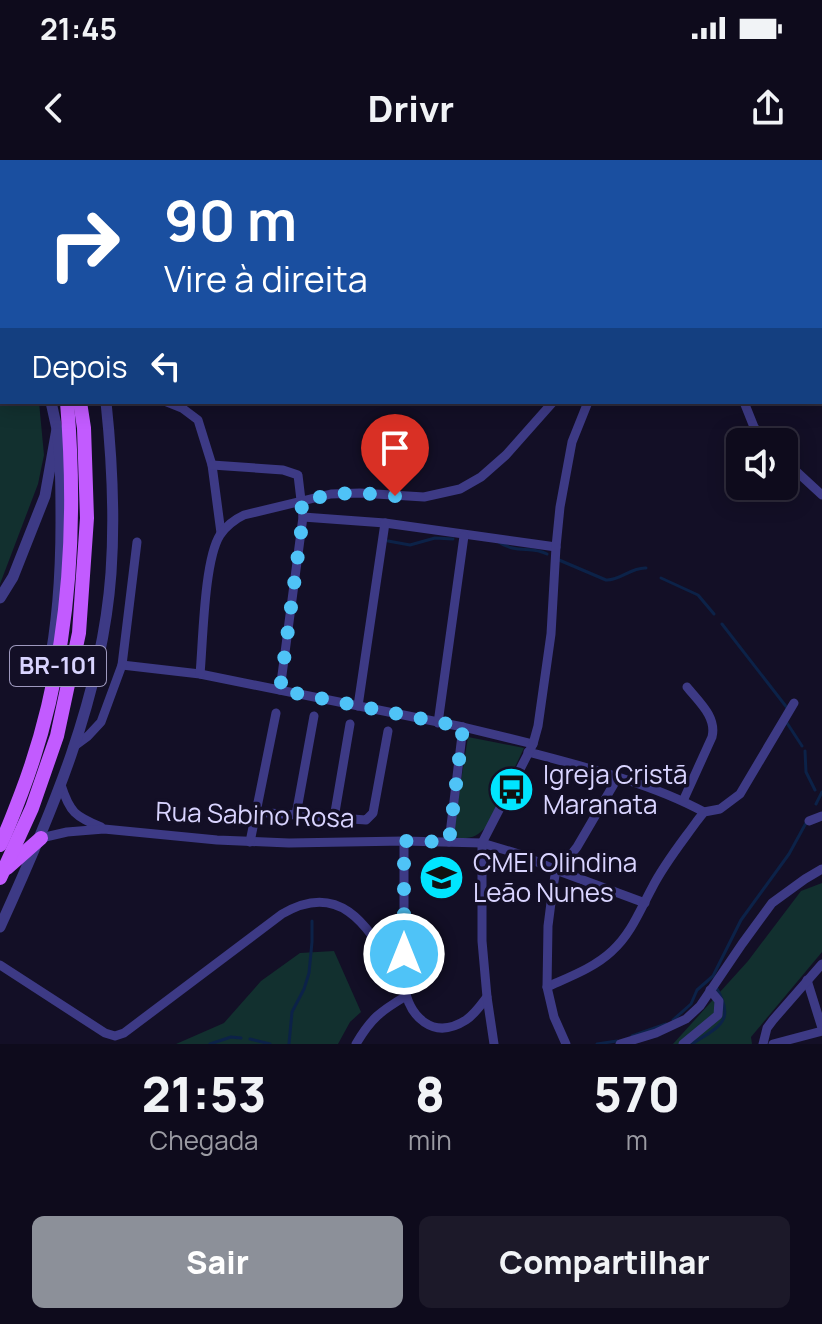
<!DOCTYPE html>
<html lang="pt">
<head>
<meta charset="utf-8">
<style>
  body { margin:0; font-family:Manrope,sans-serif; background:#1c1929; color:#f1f3f6; height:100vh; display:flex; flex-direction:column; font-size:30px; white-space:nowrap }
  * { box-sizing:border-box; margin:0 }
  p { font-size:26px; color:#9b9ba3 }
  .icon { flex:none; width:44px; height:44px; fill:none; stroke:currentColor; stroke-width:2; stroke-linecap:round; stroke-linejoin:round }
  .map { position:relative; height:884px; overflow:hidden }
  .panel { display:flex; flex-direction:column; background:#0e0b1c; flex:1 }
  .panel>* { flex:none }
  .banner { position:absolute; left:0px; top:0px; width:822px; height:244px; box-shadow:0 4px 20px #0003,0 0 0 2px #2e2b3b; background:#1a4fa0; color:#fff; overflow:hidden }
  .fabs { position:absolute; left:726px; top:268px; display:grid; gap:16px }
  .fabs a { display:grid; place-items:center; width:72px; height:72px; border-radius:12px; background:#0e0b1c; box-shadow:0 4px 20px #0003,0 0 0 2px #2e2b3b; font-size:40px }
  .pin { position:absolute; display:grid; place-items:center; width:68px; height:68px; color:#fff; margin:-82px -34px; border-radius:50% 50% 50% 0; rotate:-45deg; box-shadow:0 0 8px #0007 }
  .pin .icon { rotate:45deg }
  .me { position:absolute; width:88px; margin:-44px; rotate:0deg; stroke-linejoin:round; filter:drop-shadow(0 0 6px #0008) }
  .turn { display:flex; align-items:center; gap:28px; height:168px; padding:0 32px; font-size:36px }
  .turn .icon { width:104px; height:104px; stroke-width:2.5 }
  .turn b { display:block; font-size:56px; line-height:68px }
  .then { display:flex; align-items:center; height:76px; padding:0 32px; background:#0003; gap:16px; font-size:30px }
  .eta { display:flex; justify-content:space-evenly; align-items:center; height:136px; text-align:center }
  .eta b { font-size:48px; font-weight:800; line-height:56px }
  .primary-button { display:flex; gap:16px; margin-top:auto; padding:16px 32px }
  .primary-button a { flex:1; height:92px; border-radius:12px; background:#8c9099; color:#fff; font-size:32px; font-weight:800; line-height:92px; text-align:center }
  .primary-button a+a { background:#1c1929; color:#f1f3f6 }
  .status { display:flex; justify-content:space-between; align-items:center; height:56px; padding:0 40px; background:#0e0b1c; direction:ltr }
  .status svg { height:22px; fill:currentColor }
  header { display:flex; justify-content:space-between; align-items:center; height:104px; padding:0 32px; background:#0e0b1c; font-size:36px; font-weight:800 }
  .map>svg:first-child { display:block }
  .green { fill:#12302f }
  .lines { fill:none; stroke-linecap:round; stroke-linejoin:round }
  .stream { stroke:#0c2248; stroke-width:3 }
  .minor { stroke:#3d3a85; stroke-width:9 }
  .tertiary { stroke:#3d3a85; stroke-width:11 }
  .primary { stroke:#c25bff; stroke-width:14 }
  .route { stroke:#4fc3f7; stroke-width:14; stroke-dasharray:0 25.2 }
  .labels { text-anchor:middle; stroke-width:7; stroke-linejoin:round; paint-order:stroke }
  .shield { fill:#130f26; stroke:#9e99be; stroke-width:2 }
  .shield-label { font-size:24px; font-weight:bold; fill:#d9d4ff }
  .poi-label { font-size:26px; fill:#d9d4ff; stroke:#130f26; text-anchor:start }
  .street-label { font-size:26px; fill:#d9d4ff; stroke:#130f26 }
</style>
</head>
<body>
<div class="status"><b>21:45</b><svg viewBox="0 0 49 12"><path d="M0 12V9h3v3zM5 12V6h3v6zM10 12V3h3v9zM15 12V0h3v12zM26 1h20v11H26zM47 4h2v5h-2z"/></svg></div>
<header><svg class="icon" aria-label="back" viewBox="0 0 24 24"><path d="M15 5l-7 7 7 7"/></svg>Drivr<svg class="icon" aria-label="share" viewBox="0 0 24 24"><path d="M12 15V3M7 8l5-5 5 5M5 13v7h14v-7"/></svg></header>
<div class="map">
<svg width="822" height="884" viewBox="0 0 822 884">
  <rect width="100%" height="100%" fill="#130f26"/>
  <!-- green -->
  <g class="green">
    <polygon points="0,22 2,31 2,242 39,242 44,295 38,324 0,424"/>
    <path d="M468,577L524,588L487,666C478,676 471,679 458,678L453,671Z"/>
    <polygon points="822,723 822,792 751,877 752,884 673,884 748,801 801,731"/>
    <polygon points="334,791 361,852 350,862 338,884 176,884 224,863 261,821 300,793"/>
  </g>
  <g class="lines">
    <!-- stream -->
    <g class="stream">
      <polyline points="388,381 410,385 435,378 453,379"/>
      <path d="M497,381C517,395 530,385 547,394"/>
      <path d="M559,400L606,420C620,421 631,407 646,408"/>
      <polyline points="661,418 698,435 714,454"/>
      <polyline points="722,464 788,549"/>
      <polyline points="787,563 802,586"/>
      <polyline points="805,591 806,612 815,630"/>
      <polyline points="816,644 822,632"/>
      <polyline points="673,860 691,844 697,830 713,816 741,760 789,694 806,663"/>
      <polyline points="632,876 666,864"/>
      <polyline points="250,879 270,884"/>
      <polyline points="210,884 231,877 241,878"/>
      <polyline points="289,884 292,852 304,829 309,813 312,782 312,761"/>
      <polyline points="597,884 617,881"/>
      <path d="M692,884C720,866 736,861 716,827"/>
    </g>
    <!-- minor -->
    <g class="minor">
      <polyline points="820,112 822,112"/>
      <polyline points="167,242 182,248 198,260 212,305 221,373"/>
      <polyline points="744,242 754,267 765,282"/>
      <polyline points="784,300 822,335"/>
      <polyline points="212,305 283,310 298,315 303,357 280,530"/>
      <polyline points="303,357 385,363 556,387"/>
      <polyline points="122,505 200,514 463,567 533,584"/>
      <path d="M200,514C203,482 204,400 220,375C225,367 235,359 244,355L331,334L360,333L424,337L460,329L481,317L506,295L553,242"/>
      <polyline points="358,546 385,363"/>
      <polyline points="438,563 464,376"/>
      <polyline points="73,587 88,576 101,562 122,505 137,382"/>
      <path d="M528,592C585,607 653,624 704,652"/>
      <path d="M61,625C70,653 75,656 101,667"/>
      <path d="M683,641L712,577C717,557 699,542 687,527"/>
      <polyline points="256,652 296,655 314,556"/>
      <polyline points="296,655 366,660 373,653 388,571"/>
      <polyline points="334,658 350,564"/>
      <polyline points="809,661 822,656"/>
      <polyline points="41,678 67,672 104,669 217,680 289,683 404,681 482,683 519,694 556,710 645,743"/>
      <path d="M404,681V825C409,857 433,881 466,860C474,855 481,845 487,837"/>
      <polyline points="250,682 276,553"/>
      <polyline points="449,682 463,567"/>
      <path d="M0,805L105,873L115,876L124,873L282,754C348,715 374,780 404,825"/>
      <polyline points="807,820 822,868"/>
      <path d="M547,827C569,817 594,808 612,791C631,774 640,750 652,728C664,704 682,682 697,661L704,652L720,649L740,634L794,543"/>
      <path d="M356,884C371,858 381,851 406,836"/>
      <polyline points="494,884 487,837 482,781 482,683 533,584 538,566 551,474 556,387 560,347 572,282 588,242"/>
      <polyline points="566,884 554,857 547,827 548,766 553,727 556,710 566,701 577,687 618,617"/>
      <polyline points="620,884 656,873 686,859 700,846 742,784 772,743 805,719 822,709"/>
      <polyline points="683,884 718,855 719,841 710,830"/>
      <polyline points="763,884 767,868 773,860 822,804"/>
      <polyline points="773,884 822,871"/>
    </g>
    <!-- tertiary -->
    <g class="tertiary">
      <polyline points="0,0 2,7"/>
      <polyline points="47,0 48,2"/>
      <polyline points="102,2 104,0"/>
      <polyline points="121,2 122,0"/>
      <polyline points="820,73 822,73"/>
      <polyline points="0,438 13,417 45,336 57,269 51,242"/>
      <path d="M48,511C58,462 61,412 61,362C61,330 61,300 57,269"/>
      <path d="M0,767C51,655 102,537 111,413C115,356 112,299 106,242"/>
    </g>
    <!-- primary -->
    <g class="primary">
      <polyline points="16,0 16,2"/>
      <polyline points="29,0 30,2"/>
      <path d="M0,685C8,669 14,652 21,634C69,509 78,375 67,242"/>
      <polyline points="7,708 41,678"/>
      <polyline points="0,718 32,648 57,576 79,473 87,358 84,268 80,242"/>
    </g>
  </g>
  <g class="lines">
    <!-- route -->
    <polyline class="route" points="395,336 360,333 331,334 301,342 303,357 280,530 463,567 449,682 404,681 404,794"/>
  </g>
  <!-- icons -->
  <defs>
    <symbol id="bus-disc" viewBox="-11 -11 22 22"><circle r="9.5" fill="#00e5ff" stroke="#130f26"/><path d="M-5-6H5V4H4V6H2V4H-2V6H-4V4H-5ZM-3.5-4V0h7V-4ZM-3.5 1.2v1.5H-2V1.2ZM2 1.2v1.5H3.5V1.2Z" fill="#111"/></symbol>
    <symbol id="school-disc" viewBox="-11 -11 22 22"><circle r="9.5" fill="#00e5ff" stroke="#130f26"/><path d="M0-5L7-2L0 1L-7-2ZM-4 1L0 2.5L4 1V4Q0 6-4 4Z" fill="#111"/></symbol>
  </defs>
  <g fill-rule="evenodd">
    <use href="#bus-disc" x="486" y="604" width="51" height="51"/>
    <use href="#school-disc" x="416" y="692" width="51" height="51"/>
  </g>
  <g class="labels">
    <!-- shield labels -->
    <rect class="shield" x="10" y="486" width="96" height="40" rx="6"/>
    <g class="shield-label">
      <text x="58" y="514">BR-101</text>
    </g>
    <!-- poi labels -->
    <g class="poi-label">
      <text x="543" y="624">Igreja Cristã<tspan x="543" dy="30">Maranata</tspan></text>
      <text x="473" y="712">CMEI Olindina<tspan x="473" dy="30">Leão Nunes</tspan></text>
    </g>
    <!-- street labels -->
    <g class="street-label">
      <text transform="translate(255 655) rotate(2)" y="9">Rua Sabino Rosa</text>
    </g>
  </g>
</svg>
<div class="fabs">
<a><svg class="icon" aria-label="sound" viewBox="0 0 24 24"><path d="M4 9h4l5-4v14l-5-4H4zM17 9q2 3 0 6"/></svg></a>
</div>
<div class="pin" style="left:395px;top:336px;background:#d93025"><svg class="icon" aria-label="arrive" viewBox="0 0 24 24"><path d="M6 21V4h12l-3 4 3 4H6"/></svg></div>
<svg class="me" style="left:404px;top:794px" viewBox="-20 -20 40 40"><circle r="17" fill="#4fc3f7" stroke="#fff" stroke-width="3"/><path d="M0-11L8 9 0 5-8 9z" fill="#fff"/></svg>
<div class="banner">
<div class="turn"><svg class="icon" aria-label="right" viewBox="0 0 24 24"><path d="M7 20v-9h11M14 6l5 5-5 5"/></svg><div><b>90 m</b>Vire à direita</div></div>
<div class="then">Depois<svg class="icon" aria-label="left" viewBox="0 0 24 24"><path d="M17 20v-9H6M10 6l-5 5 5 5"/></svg></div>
</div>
</div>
<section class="panel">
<div class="eta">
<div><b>21:53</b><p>Chegada</p></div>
<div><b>8</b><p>min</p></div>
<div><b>570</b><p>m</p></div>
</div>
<div class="primary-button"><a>Sair</a><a>Compartilhar</a></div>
</section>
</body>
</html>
